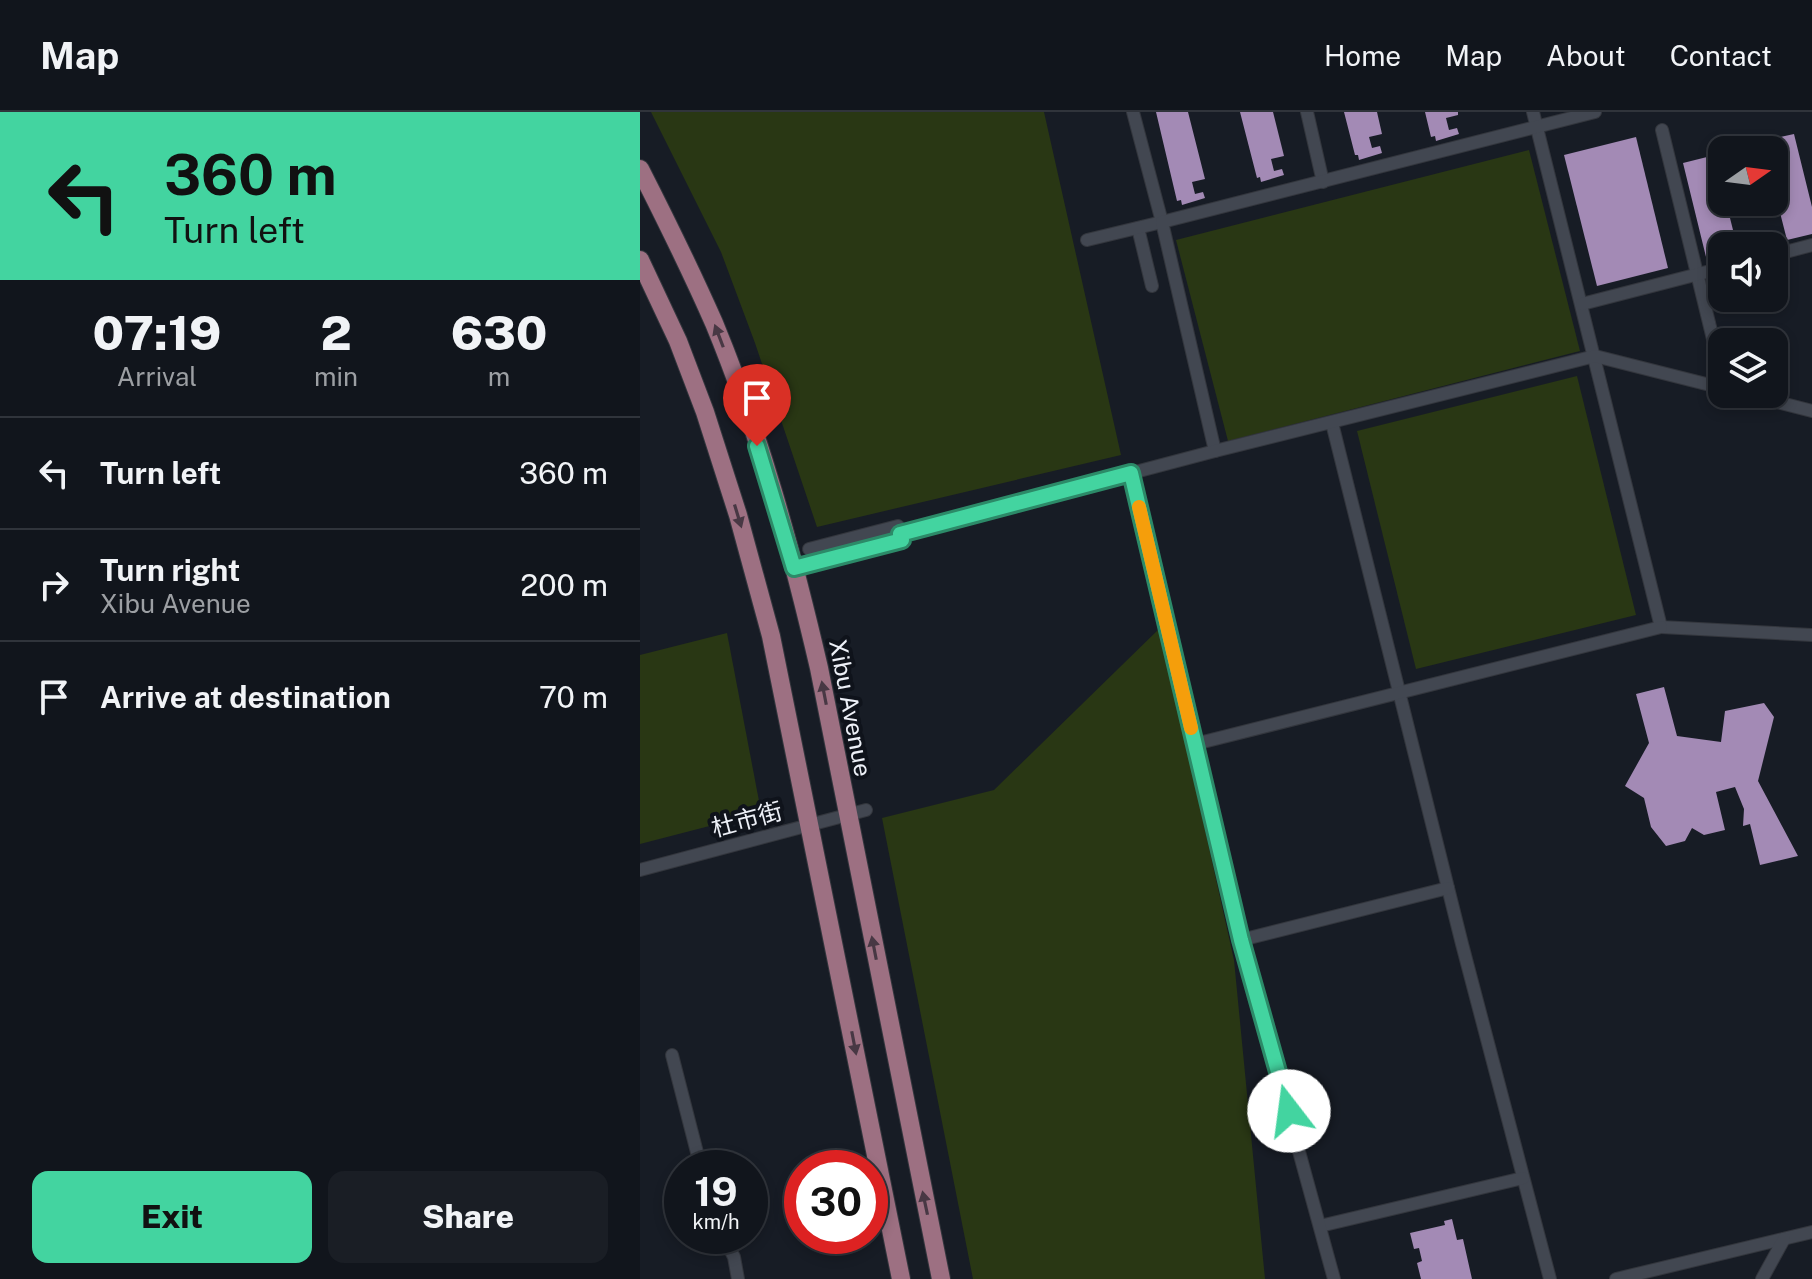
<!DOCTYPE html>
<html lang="en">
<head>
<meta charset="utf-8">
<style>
  body { margin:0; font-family:"Public Sans","Noto Sans SC",sans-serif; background:#1a1e25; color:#f1f3f6; height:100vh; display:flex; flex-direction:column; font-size:30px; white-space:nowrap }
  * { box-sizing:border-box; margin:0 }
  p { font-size:26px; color:#9c9fa3 }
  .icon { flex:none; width:44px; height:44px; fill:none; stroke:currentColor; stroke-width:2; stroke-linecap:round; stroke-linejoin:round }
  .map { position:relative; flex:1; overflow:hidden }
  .details { display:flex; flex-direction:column; background:#11151c; width:640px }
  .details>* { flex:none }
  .banner { background:#43d4a0; color:#111; overflow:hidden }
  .needle { width:52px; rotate:76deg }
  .controls { position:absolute; left:1068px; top:24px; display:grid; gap:16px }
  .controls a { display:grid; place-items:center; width:80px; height:80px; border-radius:16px; background:#11151c; box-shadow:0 4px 12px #0003,0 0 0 2px #30343b; font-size:40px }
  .speed { position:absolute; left:24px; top:1038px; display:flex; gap:16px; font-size:40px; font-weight:700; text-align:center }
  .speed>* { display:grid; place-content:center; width:104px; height:104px; border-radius:50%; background:#11151c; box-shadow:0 4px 12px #0003,0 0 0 2px #30343b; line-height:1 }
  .speed small { font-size:20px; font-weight:400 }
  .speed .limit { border:12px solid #d22; background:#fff; color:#111 }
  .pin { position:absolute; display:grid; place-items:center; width:68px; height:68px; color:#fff; margin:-82px -34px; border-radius:50% 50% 50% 0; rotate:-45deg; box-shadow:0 0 8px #0007 }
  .pin .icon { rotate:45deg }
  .me { position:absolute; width:88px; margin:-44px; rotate:345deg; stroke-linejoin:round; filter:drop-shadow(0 0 6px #0008) }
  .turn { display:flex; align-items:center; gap:28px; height:168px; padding:0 32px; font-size:36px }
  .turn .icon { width:104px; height:104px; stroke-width:2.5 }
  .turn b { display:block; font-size:56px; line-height:68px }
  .eta { display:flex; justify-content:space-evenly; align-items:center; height:136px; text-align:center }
  .eta b { font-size:48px; font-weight:800; line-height:56px }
  .primary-button { display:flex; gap:16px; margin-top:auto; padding:16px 32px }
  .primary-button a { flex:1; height:92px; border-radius:16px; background:#43d4a0; color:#111; font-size:32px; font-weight:800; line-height:92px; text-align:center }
  .primary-button a+a { background:#1a1e25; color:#f1f3f6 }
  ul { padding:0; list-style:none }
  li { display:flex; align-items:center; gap:24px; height:112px; padding:0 32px; border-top:2px solid #30343b }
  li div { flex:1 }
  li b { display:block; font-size:30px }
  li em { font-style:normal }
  header { display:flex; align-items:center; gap:48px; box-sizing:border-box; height:112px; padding:0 40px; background:#11151c; border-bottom:2px solid #30343b }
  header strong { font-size:38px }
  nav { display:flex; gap:44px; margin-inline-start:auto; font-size:28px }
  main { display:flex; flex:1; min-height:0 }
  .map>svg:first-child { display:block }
  .green { fill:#293714 }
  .building { fill:#a38ab5 }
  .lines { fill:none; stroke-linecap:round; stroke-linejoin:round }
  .street-casing { stroke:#33363d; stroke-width:14 }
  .primary-casing { stroke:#33363d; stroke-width:20 }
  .street { stroke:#424751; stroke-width:12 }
  .primary { stroke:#9d7082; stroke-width:18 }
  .oneway { fill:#483844 }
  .route-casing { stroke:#2c8a68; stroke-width:20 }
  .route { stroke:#43d4a0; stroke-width:14 }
  .slow { stroke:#f59e0b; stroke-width:14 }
  .labels { text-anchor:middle; stroke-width:8; stroke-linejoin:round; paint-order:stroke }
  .street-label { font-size:24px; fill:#edf0f7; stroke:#0f131b }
</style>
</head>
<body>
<header>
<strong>Map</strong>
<nav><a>Home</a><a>Map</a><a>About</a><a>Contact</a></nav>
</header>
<main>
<section class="details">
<div class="banner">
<div class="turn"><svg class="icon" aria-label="left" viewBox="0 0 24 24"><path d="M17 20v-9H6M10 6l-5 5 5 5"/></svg><div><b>360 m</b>Turn left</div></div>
</div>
<div class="eta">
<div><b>07:19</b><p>Arrival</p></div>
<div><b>2</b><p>min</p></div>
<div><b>630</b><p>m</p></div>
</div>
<ul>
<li><svg class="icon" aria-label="left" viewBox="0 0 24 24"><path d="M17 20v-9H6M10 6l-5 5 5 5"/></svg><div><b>Turn left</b></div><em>360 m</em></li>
<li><svg class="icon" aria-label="right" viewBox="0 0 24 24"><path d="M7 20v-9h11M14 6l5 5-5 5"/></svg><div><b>Turn right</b><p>Xibu Avenue</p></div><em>200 m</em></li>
<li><svg class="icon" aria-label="arrive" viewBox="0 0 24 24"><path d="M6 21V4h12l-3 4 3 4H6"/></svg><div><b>Arrive at destination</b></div><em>70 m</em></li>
</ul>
<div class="primary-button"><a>Exit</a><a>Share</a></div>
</section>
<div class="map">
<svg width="1172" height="1167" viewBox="0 0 1172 1167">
  <rect width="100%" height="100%" fill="#171c25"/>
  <!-- green -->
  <g class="green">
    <polygon points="11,0 404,0 481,343 177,415 115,231 81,140"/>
    <polygon points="889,38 940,239 588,329 536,128"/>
    <polygon points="937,264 996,503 776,557 717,319"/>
    <polygon points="520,516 594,848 625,1167 333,1167 242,706 354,678"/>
    <polygon points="87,521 119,689 112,703 0,732 0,543"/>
  </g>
  <!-- building -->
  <g class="building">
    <polygon points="516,0 548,0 565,67 552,70 555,82 563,80 565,86 542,93 541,88 537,89"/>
    <polygon points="600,0 633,0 644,44 631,47 634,59 642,57 644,63 621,70 620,65 617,66"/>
    <polygon points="704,0 737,0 742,22 729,25 732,36 740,34 742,41 719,48 718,43 715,43"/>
    <polygon points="785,0 818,0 818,3 806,6 809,18 817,16 819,22 796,29 795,24 791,25"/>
    <polygon points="1154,22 1172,95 1172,122 1147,128 1134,77 1134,38 1124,38 1122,29"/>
    <polygon points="996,25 1028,156 957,174 924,43"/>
    <polygon points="1075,43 1082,73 1082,90 1086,90 1097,134 1082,134 1082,145 1067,149 1043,51"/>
    <polygon points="1024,575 1037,624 1081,630 1085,599 1124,591 1134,605 1118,669 1158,744 1120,753 1110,712 1103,714 1104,697 1095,675 1076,680 1085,718 1064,723 1052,716 1045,729 1026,734 1011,715 1004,686 985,674 1009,631 996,582"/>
    <polygon points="812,1107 817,1128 823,1127 832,1167 781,1167 777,1151 782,1149 779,1136 774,1137 770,1121 805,1113 804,1109"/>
  </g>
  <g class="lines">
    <defs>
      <g id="street">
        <polyline points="667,0 683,70"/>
        <polyline points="893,0 1021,515 1172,523"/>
        <polyline points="1022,18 1082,264"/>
        <polyline points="498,116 512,174"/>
        <polyline points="447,128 522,110 493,0"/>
        <polyline points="1134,143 1172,133"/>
        <polyline points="942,192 1082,156"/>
        <polyline points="1106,282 1172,299"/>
        <polyline points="692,311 822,832 910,1167"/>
        <polyline points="575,339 522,110 955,0"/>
        <polyline points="491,361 601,828"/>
        <polyline points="260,422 575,339 955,244 1082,276"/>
        <polyline points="154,456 262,428 258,414 169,437"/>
        <polyline points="555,632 1021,515"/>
        <polyline points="0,758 226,698"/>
        <polyline points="32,943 61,1056"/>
        <polyline points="680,1114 883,1066"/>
        <polyline points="83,1124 94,1145 98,1167"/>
        <polyline points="694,1167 601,828 808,776"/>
        <polyline points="976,1167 1172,1120"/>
        <polyline points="1122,1167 1144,1127"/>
      </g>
      <g id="primary">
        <path d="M0,57C26,108 51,159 74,211C120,322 152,440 179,556L301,1167"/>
        <polyline points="0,148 38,229 65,300 98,403 131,524 261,1167"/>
      </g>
    </defs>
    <!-- street casing -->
    <use href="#street" class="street-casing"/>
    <!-- primary casing -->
    <use href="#primary" class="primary-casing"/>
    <!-- street -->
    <use href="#street" class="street"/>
    <!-- primary -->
    <use href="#primary" class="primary"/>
  </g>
  <!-- one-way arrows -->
  <defs><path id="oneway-solid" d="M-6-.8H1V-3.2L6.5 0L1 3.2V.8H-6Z" transform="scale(2)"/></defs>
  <g class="oneway">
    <use href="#oneway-solid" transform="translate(79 224) rotate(-111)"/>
    <use href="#oneway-solid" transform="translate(98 404) rotate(73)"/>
    <use href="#oneway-solid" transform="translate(184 581) rotate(-101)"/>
    <use href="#oneway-solid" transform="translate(234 836) rotate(-101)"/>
    <use href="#oneway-solid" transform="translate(214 931) rotate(79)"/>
    <use href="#oneway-solid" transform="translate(285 1091) rotate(-102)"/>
  </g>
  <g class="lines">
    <defs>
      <polyline id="route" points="117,334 154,456 262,428 260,422 491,361 601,828 649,999"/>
    </defs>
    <!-- route casing -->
    <use href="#route" class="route-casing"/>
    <!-- route -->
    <use href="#route" class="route"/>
    <!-- slow -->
    <polyline class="slow" points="499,395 551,616"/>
  </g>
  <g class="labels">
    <!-- street labels -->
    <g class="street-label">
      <text transform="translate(210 596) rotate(79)" y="8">Xibu Avenue</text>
      <text transform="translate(107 708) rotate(-15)" y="8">杜市街</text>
    </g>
  </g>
</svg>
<div class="controls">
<a><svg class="needle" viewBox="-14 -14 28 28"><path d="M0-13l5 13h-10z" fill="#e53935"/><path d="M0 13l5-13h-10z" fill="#9c9fa3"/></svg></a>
<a><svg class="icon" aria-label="sound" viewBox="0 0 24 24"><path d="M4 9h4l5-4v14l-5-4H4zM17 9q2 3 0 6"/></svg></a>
<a><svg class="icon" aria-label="layers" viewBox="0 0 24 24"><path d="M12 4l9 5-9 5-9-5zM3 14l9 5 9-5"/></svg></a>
</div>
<div class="speed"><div>19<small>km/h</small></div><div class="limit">30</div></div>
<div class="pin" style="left:117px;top:334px;background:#d93025"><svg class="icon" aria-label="arrive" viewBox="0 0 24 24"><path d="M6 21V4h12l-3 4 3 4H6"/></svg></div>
<svg class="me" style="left:649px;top:999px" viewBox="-20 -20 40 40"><circle r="19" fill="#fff"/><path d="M0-13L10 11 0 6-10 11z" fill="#43d4a0"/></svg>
</div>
</main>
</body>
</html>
